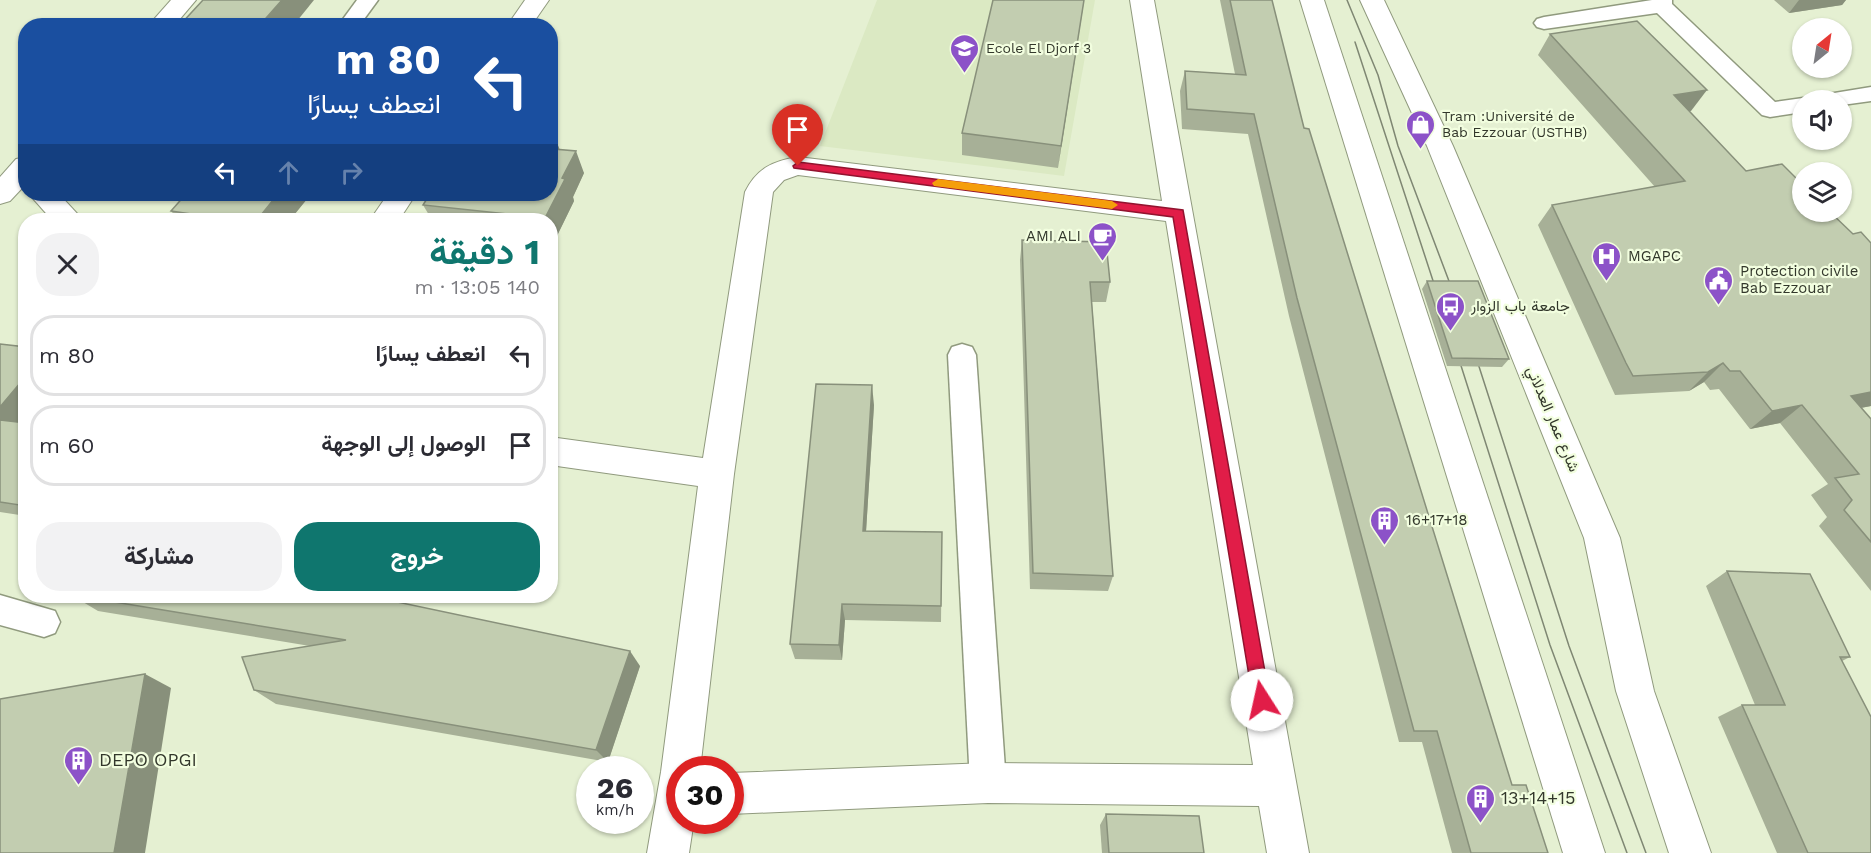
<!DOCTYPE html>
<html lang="ar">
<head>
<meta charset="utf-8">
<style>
  body { margin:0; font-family:"Work Sans",Vazirmatn,sans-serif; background:#f2f2f3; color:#2b2b33; direction:rtl; height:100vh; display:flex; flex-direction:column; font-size:22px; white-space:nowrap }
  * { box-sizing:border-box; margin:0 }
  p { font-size:20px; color:#7c7c81 }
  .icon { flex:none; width:33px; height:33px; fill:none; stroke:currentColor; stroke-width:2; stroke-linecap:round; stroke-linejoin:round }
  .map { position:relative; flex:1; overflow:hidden; direction:ltr }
  .side { position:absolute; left:18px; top:213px; width:540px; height:390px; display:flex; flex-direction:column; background:#fff; border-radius:24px; box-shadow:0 2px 4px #0004; direction:rtl }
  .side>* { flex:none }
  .banner { position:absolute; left:18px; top:18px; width:540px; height:183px; border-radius:24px; box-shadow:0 2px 4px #0004; direction:rtl; background:#1a4fa0; color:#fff; overflow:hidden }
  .needle { width:39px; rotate:30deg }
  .fabs { position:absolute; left:1792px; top:18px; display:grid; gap:12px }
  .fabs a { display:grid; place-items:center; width:60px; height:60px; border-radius:50%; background:#fff; box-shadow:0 2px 4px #0004; font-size:30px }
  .speed { position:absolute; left:576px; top:756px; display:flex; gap:12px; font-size:30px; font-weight:700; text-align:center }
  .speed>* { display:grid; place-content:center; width:78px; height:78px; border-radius:50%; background:#fff; box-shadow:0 2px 4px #0004; line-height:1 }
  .speed small { font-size:15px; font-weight:400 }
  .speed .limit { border:9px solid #d22; background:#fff; color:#111 }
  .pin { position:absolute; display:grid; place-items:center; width:51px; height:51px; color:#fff; margin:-62px -26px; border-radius:50% 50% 50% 0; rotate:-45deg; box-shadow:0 0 6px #0007 }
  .pin .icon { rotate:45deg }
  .me { position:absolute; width:66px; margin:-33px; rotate:350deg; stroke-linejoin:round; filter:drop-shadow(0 0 4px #0008) }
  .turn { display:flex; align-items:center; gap:21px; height:126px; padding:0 18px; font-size:27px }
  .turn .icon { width:78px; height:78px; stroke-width:2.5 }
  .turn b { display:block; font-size:42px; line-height:51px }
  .lanes { display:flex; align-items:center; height:57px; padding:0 18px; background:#0003; justify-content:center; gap:30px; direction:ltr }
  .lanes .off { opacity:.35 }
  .round { display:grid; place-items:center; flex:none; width:63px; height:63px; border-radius:24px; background:#f2f2f3 }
  .summary { display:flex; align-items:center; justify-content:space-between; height:102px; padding:0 18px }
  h1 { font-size:36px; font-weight:700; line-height:45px; color:#0f766e }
  .button { display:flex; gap:12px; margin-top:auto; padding:12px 18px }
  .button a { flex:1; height:69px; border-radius:24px; background:#0f766e; color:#fff; font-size:24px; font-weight:700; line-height:69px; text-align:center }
  .button a+a { background:#f2f2f3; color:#2b2b33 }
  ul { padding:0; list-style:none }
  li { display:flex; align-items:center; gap:18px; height:81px; margin:0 12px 9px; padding:0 6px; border:3px solid #e1e1e2; border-radius:24px }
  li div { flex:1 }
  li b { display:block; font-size:22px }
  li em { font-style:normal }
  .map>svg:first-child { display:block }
  .built { fill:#dbe9c3 }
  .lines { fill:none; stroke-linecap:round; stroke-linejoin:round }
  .service-casing { stroke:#909a7e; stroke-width:3 }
  .minor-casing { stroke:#909a7e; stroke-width:2 }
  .secondary-casing { stroke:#909a7e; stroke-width:2 }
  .service { fill:#fff; fill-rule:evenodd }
  .minor { fill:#fff; fill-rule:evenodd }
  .secondary { fill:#fff; fill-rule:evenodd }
  .tram { stroke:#7f8773; stroke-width:1.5 }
  .wall { fill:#a7b097 }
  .shaded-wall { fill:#88907b }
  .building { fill:#c2cdb0; stroke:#88907b; stroke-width:1.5 }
  .route { fill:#e11d48; stroke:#92132f; stroke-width:1.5 }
  .slow { fill:#f59e0b }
  .labels { text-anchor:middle; stroke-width:4.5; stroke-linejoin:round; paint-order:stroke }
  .far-poi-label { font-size:14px; fill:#32372b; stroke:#f2fedf; text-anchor:start }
  .poi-label { font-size:15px; fill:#32372b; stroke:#f2fedf; text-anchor:start }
  .street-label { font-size:15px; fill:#32372b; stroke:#f2fedf }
  .near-poi-label { font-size:18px; fill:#32372b; stroke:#f2fedf; text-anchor:start }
</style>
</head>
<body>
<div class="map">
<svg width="1871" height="853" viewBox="0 0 1871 853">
  <rect width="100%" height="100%" fill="#e5f0d2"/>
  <!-- built -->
  <polygon class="built" points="877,0 1095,0 1064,176 820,146"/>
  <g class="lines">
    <defs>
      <g id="service">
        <polygon points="357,0 378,0 359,26 338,26"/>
        <polygon points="1652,0 1672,0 1672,4 1775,102 1803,98 1811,100 1803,100 1803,112 1770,117 1762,115 1657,13 1544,29 1537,27 1534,23 1537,19 1544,17"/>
        <polygon points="1871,87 1871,101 1842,105 1842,100 1819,100 1822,95"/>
        <polygon points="962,344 972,347 976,355 1006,783 1000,795 988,801 976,795 970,783 948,355 952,347"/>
        <polygon points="0,595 55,611 60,622 55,633 44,637 0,625"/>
      </g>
      <g id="minor">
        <polygon points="171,0 196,0 174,26 148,26"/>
        <polygon points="525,0 549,0 531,26 507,26"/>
        <path d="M1130,0H1154L1309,853H1267L1259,806L988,803L730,814V773L988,763L1253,765L1166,221L798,175L784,180L773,192L734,474L700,770H680V820H694L689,853H647L661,772L698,486L550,465V437L703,458L745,192C757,168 773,161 798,157L1162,201Z"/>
        <polygon points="26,157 26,184 10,201 0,204 0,177 16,159"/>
        <polygon points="29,194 59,194 83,220 52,220"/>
        <polygon points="388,194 416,194 399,220 370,220"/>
      </g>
      <g id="secondary">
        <polygon points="1300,0 1324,0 1605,853 1563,853"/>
        <polygon points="1360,0 1384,0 1453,146 1620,538 1654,691 1711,853 1669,853 1616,691 1584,538 1427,146"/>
      </g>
    </defs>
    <!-- service casing -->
    <use href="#service" class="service-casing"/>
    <!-- minor casing -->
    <use href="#minor" class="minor-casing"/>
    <!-- secondary casing -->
    <use href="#secondary" class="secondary-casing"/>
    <!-- service -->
    <use href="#service" class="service"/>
    <!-- minor -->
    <use href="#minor" class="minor"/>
    <!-- secondary -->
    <use href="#secondary" class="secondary"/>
    <!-- tram -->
    <g class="tram">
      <polyline points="1347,0 1378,75 1398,146 1455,297"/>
      <polyline points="1355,42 1438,296"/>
      <polyline points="1456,350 1550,645 1627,853"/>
      <polyline points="1474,351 1569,646 1646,853"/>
    </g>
  </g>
  <!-- wall -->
  <g class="wall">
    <polygon points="993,0 1084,0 1058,168 962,155 962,133"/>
    <polygon points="1220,0 1272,0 1304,128 1512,785 1548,853 1452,853 1422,742 1399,742 1289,316 1248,134 1182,129 1180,91 1185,71 1235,74"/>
    <polygon points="1774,0 1846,0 1842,5 1789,13"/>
    <polygon points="1550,34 1691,111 1689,111 1871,406 1861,408 1871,419 1871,591 1819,526 1827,517 1811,495 1828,484 1780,423 1750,429 1719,389 1710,390 1704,382 1689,391 1615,395 1609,382 1538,225 1552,205 1655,187 1538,55"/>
    <polygon points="557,143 559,149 584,173 573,197 574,201 555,240 550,239 550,220 432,220 423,205"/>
    <polygon points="186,194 311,194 290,220 179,220 171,211"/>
    <polygon points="1022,240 1110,282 1106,302 1092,302 1113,576 1108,591 1030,589 1020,260"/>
    <polygon points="1427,281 1509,359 1502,367 1447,366 1422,289"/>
    <polygon points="0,344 26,347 26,413 18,422 26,423 26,516 0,512"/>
    <polygon points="874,405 866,531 942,532 941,622 845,620 842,660 795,659 790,644"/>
    <polygon points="1727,571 1850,657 1842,661 1871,853 1777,853 1718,717 1742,705 1755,705 1706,586"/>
    <polygon points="73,596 369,596 640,666 608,762 276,704 254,690 310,646 98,611"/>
    <polygon points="1106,814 1204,853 1102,853 1100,825"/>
  </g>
  <!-- shaded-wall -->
  <g class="shaded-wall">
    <polygon points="282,0 314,0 293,26 259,26"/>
    <polygon points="1084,0 1084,1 1058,168 1061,146"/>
    <polygon points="1799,0 1846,0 1842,5 1789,13"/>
    <polygon points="1707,90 1691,111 1658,116 1674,95"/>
    <polygon points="557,143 566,165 554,149"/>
    <polygon points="576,151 584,173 573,197 574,201 555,240 550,230 550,220 546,220 545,218 562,178"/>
    <polygon points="278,194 311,194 290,220 257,220"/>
    <polygon points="1723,363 1704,382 1689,391 1708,372"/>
    <polygon points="26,376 26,413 11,432 0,424 0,407"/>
    <polygon points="872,385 874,405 865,548 863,531"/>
    <polygon points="1871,392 1871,406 1827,414 1851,396"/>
    <polygon points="1802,405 1780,423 1750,429 1772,411"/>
    <polygon points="842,604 845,620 842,660 839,645"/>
    <polygon points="630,651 640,666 608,762 596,750"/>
    <polygon points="145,674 171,688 145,853 114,853"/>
  </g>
  <!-- building -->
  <g class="building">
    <polygon points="203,0 282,0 259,26 179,26"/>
    <polygon points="993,0 1084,0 1061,146 962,133"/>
    <polygon points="1230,0 1272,0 1304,128 1309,129 1512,785 1526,785 1548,853 1471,853 1437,731 1414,731 1297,298 1254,114 1187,109 1185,71 1246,75"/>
    <polygon points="1637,21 1707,90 1674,95 1746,171 1782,164 1803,185 1803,212 1830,212 1853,234 1861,232 1871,243 1871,392 1851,396 1871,419 1871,542 1844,510 1852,500 1835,478 1859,474 1802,405 1772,411 1740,371 1730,371 1723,363 1708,372 1633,376 1626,363 1552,205 1685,181 1550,34"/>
    <polygon points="550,142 557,143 554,149 576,151 562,178 565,179 545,218 423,205 430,194 550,194"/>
    <polygon points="186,194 278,194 257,220 232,220 171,211"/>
    <polygon points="1022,240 1106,242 1110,282 1090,282 1113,576 1033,573"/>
    <polygon points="1427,281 1478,281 1509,359 1452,358"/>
    <polygon points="0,344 26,347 26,376 0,407"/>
    <polygon points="816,384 872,385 863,531 942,532 941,606 842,604 839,645 790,644"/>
    <polygon points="0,420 26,423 26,506 0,502"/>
    <polygon points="1727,571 1810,574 1850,657 1840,657 1871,717 1871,853 1808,853 1742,705 1785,705"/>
    <polygon points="78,596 369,596 630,651 596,750 254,690 242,657 346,640"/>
    <polygon points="145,674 114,853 0,853 0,699"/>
    <polygon points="1106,814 1199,816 1204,853 1109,853"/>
  </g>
  <!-- route -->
  <polygon class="route" points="798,162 1183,210 1270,700 1267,705 1262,708 1256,705 1253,700 1173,217 794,168 793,166"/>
  <!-- slow -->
  <polygon class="slow" points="938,179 1112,201 1118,205 1112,209 934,186 932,183"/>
  <!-- icons -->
  <defs>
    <symbol id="school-pin" viewBox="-11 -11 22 30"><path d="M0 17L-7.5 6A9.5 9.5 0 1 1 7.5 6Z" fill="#8c52c8" stroke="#f2fedf"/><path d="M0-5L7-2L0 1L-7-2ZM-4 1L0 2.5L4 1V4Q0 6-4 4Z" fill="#fff"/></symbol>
    <symbol id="shop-pin" viewBox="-11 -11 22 30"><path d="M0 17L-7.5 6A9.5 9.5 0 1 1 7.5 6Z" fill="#8c52c8" stroke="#f2fedf"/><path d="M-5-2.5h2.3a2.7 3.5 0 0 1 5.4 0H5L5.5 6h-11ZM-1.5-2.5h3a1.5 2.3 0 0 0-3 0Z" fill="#fff"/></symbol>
    <symbol id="cafe-pin" viewBox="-11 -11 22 30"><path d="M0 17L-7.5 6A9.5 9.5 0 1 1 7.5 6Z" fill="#8c52c8" stroke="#f2fedf"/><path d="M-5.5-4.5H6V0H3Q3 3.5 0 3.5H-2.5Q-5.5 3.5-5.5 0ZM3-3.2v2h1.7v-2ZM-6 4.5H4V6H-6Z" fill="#fff"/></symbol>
    <symbol id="hospital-pin" viewBox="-11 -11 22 30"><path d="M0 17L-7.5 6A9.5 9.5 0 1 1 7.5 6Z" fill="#8c52c8" stroke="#f2fedf"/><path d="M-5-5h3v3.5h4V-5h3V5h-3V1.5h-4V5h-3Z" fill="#fff"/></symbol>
    <symbol id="civic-pin" viewBox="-11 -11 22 30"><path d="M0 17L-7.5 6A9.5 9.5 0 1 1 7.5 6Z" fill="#8c52c8" stroke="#f2fedf"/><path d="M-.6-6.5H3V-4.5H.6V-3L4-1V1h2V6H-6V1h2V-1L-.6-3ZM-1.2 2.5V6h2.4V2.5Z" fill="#fff"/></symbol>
    <symbol id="bus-pin" viewBox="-11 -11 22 30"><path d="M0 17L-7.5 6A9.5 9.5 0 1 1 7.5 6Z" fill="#8c52c8" stroke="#f2fedf"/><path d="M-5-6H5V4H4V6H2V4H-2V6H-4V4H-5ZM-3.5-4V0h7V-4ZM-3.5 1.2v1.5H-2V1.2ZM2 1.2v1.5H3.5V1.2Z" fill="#fff"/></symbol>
    <symbol id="building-pin" viewBox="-11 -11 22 30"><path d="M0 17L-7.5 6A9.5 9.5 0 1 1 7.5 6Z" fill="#8c52c8" stroke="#f2fedf"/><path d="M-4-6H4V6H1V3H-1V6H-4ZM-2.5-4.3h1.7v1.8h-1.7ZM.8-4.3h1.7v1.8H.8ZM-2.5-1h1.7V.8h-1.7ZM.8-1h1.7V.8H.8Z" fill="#fff"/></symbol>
  </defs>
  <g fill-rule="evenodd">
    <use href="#school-pin" x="948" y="32" width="33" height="45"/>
    <use href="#shop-pin" x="1404" y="108" width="33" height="45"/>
    <use href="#cafe-pin" x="1086" y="220" width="33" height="45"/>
    <use href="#hospital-pin" x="1590" y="240" width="33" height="45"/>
    <use href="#civic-pin" x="1702" y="264" width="33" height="45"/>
    <use href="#bus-pin" x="1434" y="290" width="33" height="45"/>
    <use href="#building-pin" x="1368" y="504" width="33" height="45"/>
    <use href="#building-pin" x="62" y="744" width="33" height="45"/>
    <use href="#building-pin" x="1464" y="782" width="33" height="45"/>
  </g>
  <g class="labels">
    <!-- far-poi labels -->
    <g class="far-poi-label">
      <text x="986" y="53">Ecole El Djorf 3</text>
      <text x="1442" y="121">Tram :Université de<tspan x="1442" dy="16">Bab Ezzouar (USTHB)</tspan></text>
    </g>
    <!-- poi labels -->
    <g class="poi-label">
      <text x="1081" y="241" text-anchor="end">AMI ALI</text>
      <text x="1628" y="261">MGAPC</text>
      <text x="1740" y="276">Protection civile<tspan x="1740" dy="17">Bab Ezzouar</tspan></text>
      <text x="1471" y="311">جامعة باب الزوار</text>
      <text x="1406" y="525">16+17+18</text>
    </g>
    <!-- street labels -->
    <g class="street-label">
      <text transform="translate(1553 419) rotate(67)" y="5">شارع عمار العدلاني</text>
    </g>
    <!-- near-poi labels -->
    <g class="near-poi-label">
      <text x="99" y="766">DEPO OPGI</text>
      <text x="1501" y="804">13+14+15</text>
    </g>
  </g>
</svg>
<div class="fabs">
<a><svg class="needle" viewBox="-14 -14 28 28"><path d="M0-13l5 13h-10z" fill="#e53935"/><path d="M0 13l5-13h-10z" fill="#7c7c81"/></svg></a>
<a><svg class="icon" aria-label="sound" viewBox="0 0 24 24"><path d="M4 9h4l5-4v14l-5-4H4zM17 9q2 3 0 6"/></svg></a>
<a><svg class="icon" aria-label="layers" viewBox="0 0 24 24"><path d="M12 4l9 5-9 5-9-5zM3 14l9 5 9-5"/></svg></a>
</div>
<div class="speed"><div>26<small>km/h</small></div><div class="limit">30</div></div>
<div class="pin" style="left:798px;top:166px;background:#d93025"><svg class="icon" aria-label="arrive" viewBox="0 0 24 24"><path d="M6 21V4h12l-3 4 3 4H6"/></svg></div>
<svg class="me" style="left:1262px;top:700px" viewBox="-20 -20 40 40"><circle r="19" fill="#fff"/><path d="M0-13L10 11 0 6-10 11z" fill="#e11d48"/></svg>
<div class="banner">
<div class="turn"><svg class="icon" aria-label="left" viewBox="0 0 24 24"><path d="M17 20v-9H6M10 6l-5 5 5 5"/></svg><div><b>80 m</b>انعطف يسارًا</div></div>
<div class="lanes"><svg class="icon" aria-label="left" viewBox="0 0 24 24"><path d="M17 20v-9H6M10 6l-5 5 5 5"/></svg><svg class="icon off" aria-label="ahead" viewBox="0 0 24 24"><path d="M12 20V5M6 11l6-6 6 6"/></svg><svg class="icon off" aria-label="right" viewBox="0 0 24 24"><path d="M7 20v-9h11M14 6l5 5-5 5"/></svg></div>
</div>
<section class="side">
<div class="summary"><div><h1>1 دقيقة</h1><p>140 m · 13:05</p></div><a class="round"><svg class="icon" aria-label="close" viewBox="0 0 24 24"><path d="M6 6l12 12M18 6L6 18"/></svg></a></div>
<ul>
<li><svg class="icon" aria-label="left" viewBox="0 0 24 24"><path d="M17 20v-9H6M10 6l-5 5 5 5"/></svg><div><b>انعطف يسارًا</b></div><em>80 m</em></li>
<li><svg class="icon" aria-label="arrive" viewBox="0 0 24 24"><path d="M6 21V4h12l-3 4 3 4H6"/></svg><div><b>الوصول إلى الوجهة</b></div><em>60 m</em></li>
</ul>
<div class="button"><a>خروج</a><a>مشاركة</a></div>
</section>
</div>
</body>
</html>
